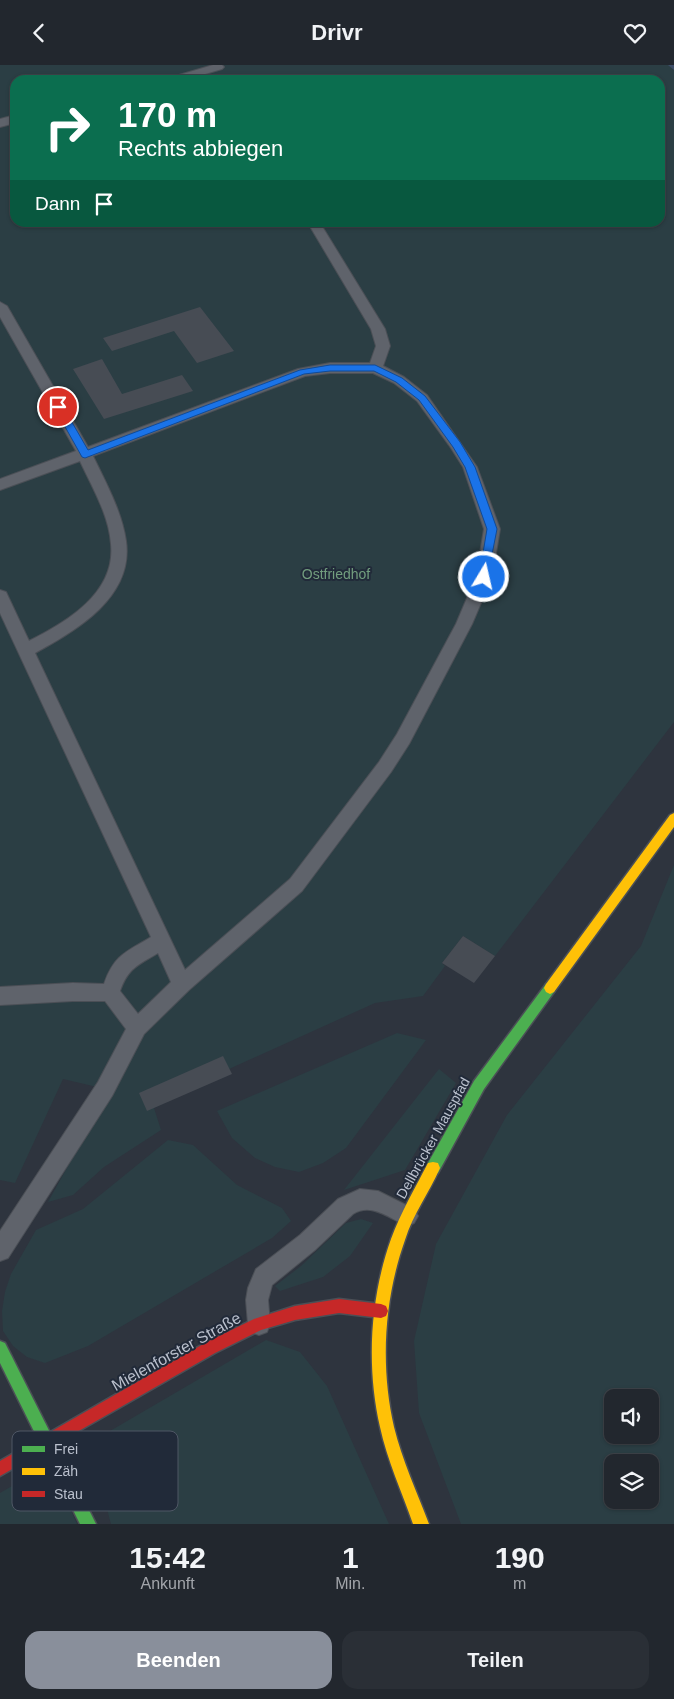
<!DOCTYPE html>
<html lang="de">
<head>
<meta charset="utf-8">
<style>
  body { margin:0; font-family:Arial,sans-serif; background:#2a2f36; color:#f1f3f6; height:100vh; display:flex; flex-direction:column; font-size:19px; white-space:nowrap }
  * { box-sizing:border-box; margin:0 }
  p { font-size:16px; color:#a2a5aa }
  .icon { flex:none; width:28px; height:28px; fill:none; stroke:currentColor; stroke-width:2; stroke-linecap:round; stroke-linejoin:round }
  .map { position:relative; height:1459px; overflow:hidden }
  .sheet { display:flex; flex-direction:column; background:#22272e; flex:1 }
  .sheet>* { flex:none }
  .top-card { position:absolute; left:10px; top:10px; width:655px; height:152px; border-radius:15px; box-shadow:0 1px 4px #0004,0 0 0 1px #3f444a; background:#0b6e4f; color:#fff; overflow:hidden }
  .tools { position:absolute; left:604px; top:1324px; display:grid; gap:10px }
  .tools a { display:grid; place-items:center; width:55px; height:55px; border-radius:10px; background:#22272e; box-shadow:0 1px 4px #0004,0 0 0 1px #3f444a; font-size:25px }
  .pin { position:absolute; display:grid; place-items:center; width:42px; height:42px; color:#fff; margin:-21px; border:2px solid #fff; border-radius:50%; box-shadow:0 1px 5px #0007 }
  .me { position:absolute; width:55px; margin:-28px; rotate:9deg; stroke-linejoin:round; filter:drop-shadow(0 0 4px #0008) }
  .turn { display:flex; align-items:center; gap:18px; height:105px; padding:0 25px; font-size:22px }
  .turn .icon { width:65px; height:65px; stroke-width:2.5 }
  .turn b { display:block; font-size:35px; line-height:42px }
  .then { display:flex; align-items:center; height:48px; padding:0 25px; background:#0003; gap:10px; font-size:19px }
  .eta { display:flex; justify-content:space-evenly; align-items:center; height:85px; text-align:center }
  .eta b { font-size:30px; font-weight:700; line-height:35px }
  .primary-button { display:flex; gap:10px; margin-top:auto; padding:10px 25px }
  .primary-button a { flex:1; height:58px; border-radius:15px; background:#898f9b; color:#fff; font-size:20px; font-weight:700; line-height:58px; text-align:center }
  .primary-button a+a { background:#2a2f36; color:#f1f3f6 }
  header { display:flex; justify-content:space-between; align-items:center; height:65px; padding:0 25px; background:#22272e; font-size:22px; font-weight:700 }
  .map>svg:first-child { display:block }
  .green { fill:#2b3e44; fill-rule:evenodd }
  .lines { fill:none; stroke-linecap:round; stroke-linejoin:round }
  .stream { fill:#3d4d68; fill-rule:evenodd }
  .building { fill:#474c54 }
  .lane-casing { stroke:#4b4f56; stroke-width:2 }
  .fast-casing { stroke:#4b4f56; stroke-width:3 }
  .slow-casing { stroke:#4b4f56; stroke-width:3 }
  .jam-casing { stroke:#4b4f56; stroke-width:3 }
  .lane { fill:#5f636b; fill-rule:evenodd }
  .fast { fill:#4caf50; fill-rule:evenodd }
  .slow { fill:#ffc107; fill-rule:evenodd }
  .jam { fill:#c62828; fill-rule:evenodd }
  .route { fill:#1a73e8; stroke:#114b97 }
  .labels { text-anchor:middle; stroke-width:4; stroke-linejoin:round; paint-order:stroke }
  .park-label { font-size:14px; fill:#729d7e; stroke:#212a39 }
  .street-label { font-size:14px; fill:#bac0cd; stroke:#212a39 }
  .near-street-label { font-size:16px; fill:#bac0cd; stroke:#212a39 }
  .key { fill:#212a39; stroke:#4f5765; stroke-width:1 }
  .key-label { font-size:14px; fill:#bac0cd }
</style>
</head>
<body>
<header><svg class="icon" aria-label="back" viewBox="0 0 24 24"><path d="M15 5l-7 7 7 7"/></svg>Drivr<svg class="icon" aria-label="heart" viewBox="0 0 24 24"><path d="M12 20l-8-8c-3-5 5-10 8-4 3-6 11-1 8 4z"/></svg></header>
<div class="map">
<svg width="674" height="1459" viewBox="0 0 674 1459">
  <rect width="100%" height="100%" fill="#2e343e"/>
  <!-- green -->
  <g class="green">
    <path d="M0,0H674V657L495,891L463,871L442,898L445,901L423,931L375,938L229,1004L154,1043L161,1065L104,1102L73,1130L48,1137L110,1025L63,1014L15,1118L0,1115ZM15,15H660V158H15Z"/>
    <path d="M674,800V1459H461L419,1348L414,1276L436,1179L507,1050L641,881ZM612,1332H650V1370H612ZM612,1398H650V1435H612Z"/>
    <polygon points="397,968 426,975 346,1083 323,1098 299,1107 275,1102 255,1093 232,1073 217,1046"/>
    <polygon points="439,1004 456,1018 405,1105 344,1125"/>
    <polygon points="168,1075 193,1080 237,1120 282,1143 291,1156 272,1173 88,1281 45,1298 27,1292 13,1281 3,1266 2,1246 5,1227 11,1209 36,1165 83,1144"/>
    <polygon points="361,1154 373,1158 350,1191 323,1212 280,1226 275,1221 301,1201 346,1158"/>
    <path d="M266,1275L300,1287L327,1321L389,1459H111C101,1422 96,1403 110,1366Z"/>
    <path d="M29,1411C65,1411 64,1431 77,1459H0V1428Z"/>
  </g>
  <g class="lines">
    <!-- stream -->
    <polygon class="stream" points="668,0 674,0 674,5"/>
  </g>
  <!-- building -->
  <g class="building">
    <polygon points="200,242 234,286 197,298 174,266 112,286 103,273"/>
    <polygon points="102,294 122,329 182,310 193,326 104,354 73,304"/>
    <polygon points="463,871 495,891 474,918 442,898"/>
    <polygon points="223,991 232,1009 147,1046 139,1028"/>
  </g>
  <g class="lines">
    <defs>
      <g id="lane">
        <polygon points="213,0 222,0 224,2 222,4 185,15 167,15 169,13"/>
        <polygon points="15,50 15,58 0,62 0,54"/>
        <path d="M308,158H320L385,264L390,281L383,301L404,312L427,330L477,402L500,464L492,512L472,559L409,679L391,707L302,826L189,925L144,969L112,1031L8,1193L0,1196V1166L98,1017L126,964L105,936H73L0,940V922L73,918L104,919C114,890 126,887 151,872L0,548V525L6,527L29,576C67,557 116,528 111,479C109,450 92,422 80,396L0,425V414L76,386L0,252V237L7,241L88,382L298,304L330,298H370L376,281L371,264ZM330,308H373L394,318L417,336L451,383L463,402L484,464L476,512L456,559L397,669L379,697L290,814L185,905L35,588C76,566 134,532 126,476C122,447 106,418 93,391L305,311ZM158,888L171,917L138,949L120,926C128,903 138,900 158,888Z"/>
        <path d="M360,1124L378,1126L414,1144L418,1151L414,1158L407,1161C390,1154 372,1137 353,1149L315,1185L272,1220L268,1235L270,1259L267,1267L259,1270L251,1267L248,1259L246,1235L248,1223L256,1204L300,1170L338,1134Z"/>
      </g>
      <g id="fast">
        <polygon points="550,917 554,919 556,923 554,927 484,1024 438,1108 433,1109 428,1108 426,1103 428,1098 474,1016 546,919"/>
        <polygon points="0,1276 5,1278 96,1459 80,1459 0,1298"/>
      </g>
      <g id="slow">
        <polygon points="674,748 674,762 554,927 550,929 546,927 544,923 546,919 670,750"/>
        <path d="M433,1097L438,1098L440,1103C429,1128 413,1149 405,1175C384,1234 380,1301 394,1362C402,1395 417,1427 429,1459H413C402,1427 387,1395 380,1362C366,1301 370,1233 391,1174C401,1147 415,1123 428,1098Z"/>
      </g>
      <polygon id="jam" points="339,1234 381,1239 386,1241 388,1246 386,1251 381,1253 339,1248 295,1255 261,1265 215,1288 0,1411 0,1396 205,1278 254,1254 295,1241"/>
    </defs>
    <!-- lane casing -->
    <use href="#lane" class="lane-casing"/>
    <!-- fast casing -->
    <use href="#fast" class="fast-casing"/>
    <!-- slow casing -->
    <use href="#slow" class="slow-casing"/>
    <!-- jam casing -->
    <use href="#jam" class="jam-casing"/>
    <!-- lane -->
    <use href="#lane" class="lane"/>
    <!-- fast -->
    <use href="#fast" class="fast"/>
    <!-- slow -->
    <use href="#slow" class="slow"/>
    <!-- jam -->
    <use href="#jam" class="jam"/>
  </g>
  <!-- route -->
  <polygon class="route" points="330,300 375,300 402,313 425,331 460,377 475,402 497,464 487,515 484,516 479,512 487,464 465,402 453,382 419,335 396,317 374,306 330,306 304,309 85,393 82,392 54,342 58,339 62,340 88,385 300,305"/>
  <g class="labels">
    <!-- park labels -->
    <g class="park-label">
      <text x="336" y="514">Ostfriedhof</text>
    </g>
    <!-- street labels -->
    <g class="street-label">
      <text transform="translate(433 1073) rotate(-61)" y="5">Dellbrücker Mauspfad</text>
    </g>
    <!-- near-street labels -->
    <g class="near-street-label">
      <text transform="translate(176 1286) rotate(-29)" y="6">Mielenforster Straße</text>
    </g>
  </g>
  <!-- legend -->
  <rect x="12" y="1366" width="166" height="80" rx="8" class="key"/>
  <rect x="22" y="1381" width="23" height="6" fill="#4caf50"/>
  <rect x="22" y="1403" width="23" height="7" fill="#ffc107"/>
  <rect x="22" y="1426" width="23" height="6" fill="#c62828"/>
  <g class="key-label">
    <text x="54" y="1389">Frei</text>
    <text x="54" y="1411">Zäh</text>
    <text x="54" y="1434">Stau</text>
  </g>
</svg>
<div class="tools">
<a><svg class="icon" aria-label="sound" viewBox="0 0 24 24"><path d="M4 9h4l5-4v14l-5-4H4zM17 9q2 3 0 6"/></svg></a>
<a><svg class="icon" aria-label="layers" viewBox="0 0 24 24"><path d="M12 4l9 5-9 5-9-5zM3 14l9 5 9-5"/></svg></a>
</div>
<div class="pin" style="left:58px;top:342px;background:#d93025"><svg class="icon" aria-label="arrive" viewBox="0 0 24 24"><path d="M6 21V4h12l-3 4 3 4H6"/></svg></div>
<svg class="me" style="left:484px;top:512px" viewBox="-20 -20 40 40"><circle r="17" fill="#1a73e8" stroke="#fff" stroke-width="3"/><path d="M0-11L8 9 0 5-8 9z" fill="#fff"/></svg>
<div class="top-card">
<div class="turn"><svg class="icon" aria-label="right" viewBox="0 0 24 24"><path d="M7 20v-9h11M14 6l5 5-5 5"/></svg><div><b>170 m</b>Rechts abbiegen</div></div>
<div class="then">Dann<svg class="icon" aria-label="arrive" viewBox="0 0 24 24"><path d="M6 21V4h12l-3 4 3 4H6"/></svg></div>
</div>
</div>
<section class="sheet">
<div class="eta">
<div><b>15:42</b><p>Ankunft</p></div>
<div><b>1</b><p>Min.</p></div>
<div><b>190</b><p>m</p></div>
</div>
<div class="primary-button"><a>Beenden</a><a>Teilen</a></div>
</section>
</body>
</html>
